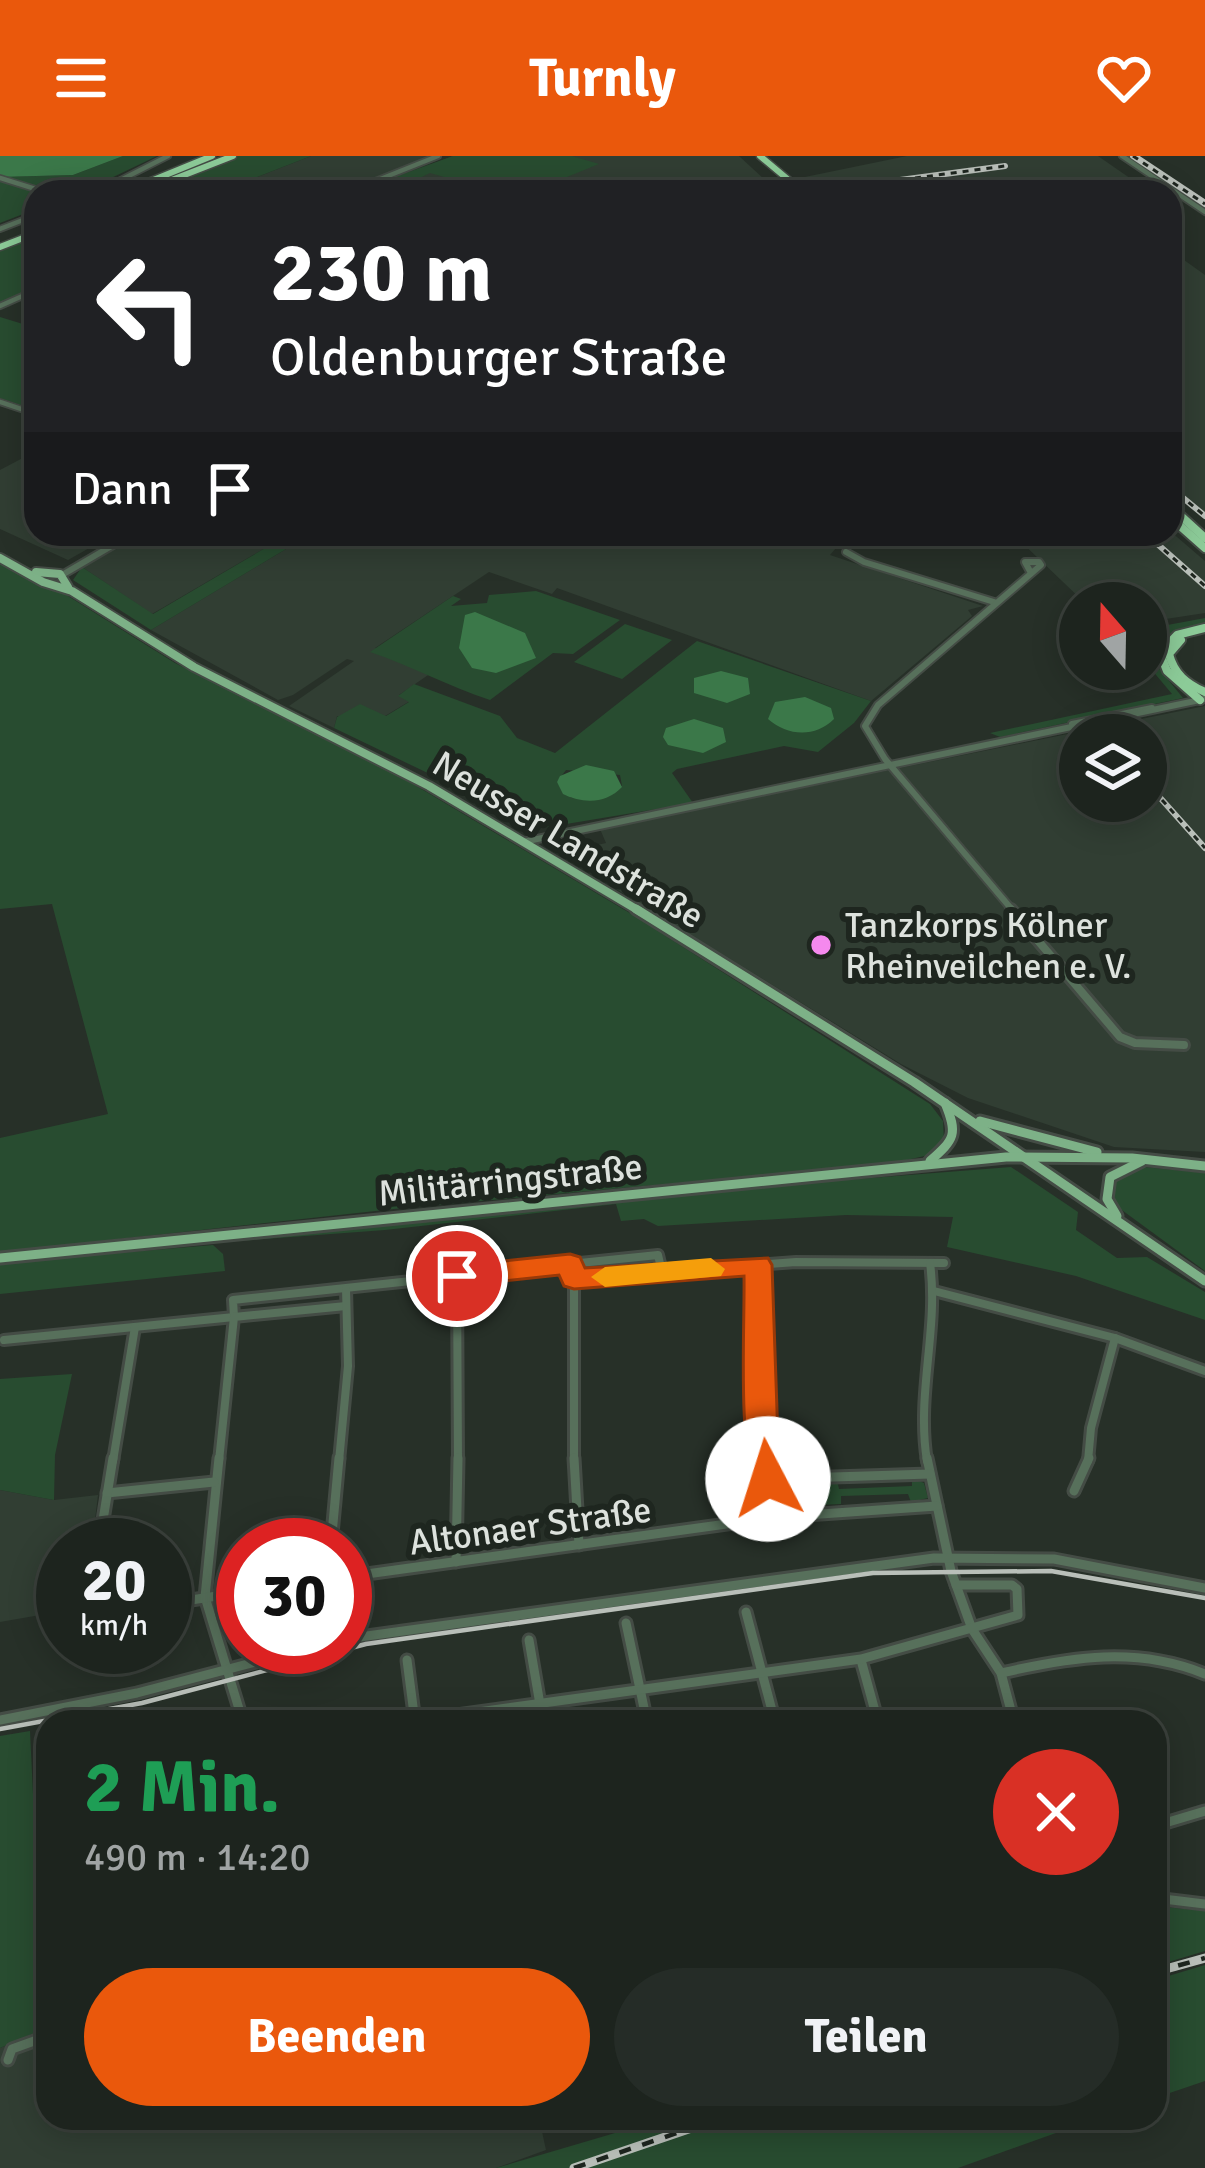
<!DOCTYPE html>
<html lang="de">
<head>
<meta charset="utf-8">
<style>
  body { margin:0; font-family:Signika,sans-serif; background:#252c27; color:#f1f3f6; height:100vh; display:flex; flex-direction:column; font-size:45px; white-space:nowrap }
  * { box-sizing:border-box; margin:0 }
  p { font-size:39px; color:#a0a4a4 }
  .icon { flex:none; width:66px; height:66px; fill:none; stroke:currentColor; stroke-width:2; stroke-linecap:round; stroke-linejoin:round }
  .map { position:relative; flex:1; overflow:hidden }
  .details { position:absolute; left:36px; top:1554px; width:1131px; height:420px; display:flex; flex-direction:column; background:#1d241e; border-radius:36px; box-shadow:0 6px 30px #0003,0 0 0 3px #3b413c }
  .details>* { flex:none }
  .banner { position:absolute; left:24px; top:24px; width:1158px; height:366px; border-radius:36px; box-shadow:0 6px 30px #0003,0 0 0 3px #3b413c; background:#202124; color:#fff; overflow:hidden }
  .needle { width:78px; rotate:340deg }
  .buttons { position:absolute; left:1059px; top:426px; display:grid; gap:24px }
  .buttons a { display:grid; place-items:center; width:108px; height:108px; border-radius:50%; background:#1d241e; box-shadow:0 6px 30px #0003,0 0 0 3px #3b413c; font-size:60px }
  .speed { position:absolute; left:36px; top:1362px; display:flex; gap:24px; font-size:60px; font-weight:700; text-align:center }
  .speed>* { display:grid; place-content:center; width:156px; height:156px; border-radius:50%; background:#1d241e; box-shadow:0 6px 30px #0003,0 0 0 3px #3b413c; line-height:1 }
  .speed small { font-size:30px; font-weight:400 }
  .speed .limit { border:18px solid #d22; background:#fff; color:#111 }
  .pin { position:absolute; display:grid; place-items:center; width:102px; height:102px; color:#fff; margin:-51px; border:6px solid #fff; border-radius:50%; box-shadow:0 3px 12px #0007 }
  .me { position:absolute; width:132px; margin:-66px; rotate:355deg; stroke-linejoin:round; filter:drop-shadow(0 0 9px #0008) }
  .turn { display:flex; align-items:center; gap:42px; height:252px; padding:0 48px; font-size:54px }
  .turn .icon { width:156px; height:156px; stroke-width:2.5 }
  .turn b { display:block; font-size:84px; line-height:102px }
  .then { display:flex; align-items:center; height:114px; padding:0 48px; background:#0003; gap:24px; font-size:45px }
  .round { display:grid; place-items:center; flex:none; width:126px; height:126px; border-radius:63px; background:#252c27 }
  .overview { display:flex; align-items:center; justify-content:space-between; height:204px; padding:0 48px }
  h1 { font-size:72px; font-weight:800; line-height:90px; color:#1e9e55 }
  .cta { display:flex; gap:24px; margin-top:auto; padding:24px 48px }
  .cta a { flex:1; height:138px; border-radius:72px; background:#ea580c; color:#fff; font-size:48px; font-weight:800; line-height:138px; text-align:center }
  .cta a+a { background:#252c27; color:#f1f3f6 }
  header { display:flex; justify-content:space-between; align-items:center; height:156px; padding:0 48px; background:#ea580c; color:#fff; font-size:54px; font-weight:800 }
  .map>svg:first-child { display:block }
  .built { fill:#313e33; fill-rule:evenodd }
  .green { fill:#284c30; fill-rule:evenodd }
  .water { fill:#3b7849 }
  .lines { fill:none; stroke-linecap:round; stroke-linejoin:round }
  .minor-far3-casing { stroke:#444c45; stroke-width:8 }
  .minor-far2-casing { stroke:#444c45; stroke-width:10 }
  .minor-far1-casing { stroke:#444c45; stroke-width:14 }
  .minor-casing { stroke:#444c45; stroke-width:15 }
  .major-far1-casing { stroke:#444c45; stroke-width:12 }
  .major-casing { stroke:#444c45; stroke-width:15 }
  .highway-far1-casing { stroke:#444c45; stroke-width:9 }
  .highway-casing { stroke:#444c45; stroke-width:12 }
  .minor-far3 { stroke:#57705b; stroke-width:4.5 }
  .minor-far2 { stroke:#57705b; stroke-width:6 }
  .minor-far1 { stroke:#57705b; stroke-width:8 }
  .minor { stroke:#57705b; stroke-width:9 }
  .major-far1 { stroke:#7db187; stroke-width:8 }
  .major { stroke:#7db187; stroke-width:9 }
  .highway-far1 { stroke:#8ccb98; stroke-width:6 }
  .highway { stroke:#8ccb98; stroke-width:8 }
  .tram-far1 { stroke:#b9bfb9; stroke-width:3 }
  .tram { stroke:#b9bfb9; stroke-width:4.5 }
  .rail-far1-casing { stroke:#b9bfb9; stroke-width:6 }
  .rail-casing { stroke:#b9bfb9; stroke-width:9 }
  .rail-far1 { stroke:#1e261f; stroke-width:3; stroke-dasharray:6; stroke-linecap:butt }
  .rail { stroke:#1e261f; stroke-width:4.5; stroke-dasharray:12; stroke-linecap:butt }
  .route { fill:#ea580c; stroke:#983908; stroke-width:3 }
  .slow { fill:#f59e0b }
  .poi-dot { fill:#f589ee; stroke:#1e261f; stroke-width:4.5 }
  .labels { text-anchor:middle; stroke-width:12; stroke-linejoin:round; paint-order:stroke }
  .street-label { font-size:36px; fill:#dde2dd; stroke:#1e261f }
  .poi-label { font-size:36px; fill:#dde2dd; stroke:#1e261f; text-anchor:start }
</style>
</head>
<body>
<header><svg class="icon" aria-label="menu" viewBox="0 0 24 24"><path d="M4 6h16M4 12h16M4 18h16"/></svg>Turnly<svg class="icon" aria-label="heart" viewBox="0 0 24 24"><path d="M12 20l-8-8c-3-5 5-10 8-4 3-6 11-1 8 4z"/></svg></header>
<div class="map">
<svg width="1205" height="2012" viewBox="0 0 1205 2012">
  <rect width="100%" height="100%" fill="#273028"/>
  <!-- built -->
  <g class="built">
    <polygon points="311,0 430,0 340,36 219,36"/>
    <polygon points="453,0 739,0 778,36 361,36"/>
    <polygon points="907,0 1098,0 1150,36 817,36 800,22"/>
    <polygon points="1170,94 1205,119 1205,363 1170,333"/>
    <polygon points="36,295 36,378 114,378 68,404 0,373 0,314"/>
    <polygon points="1170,375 1205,405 1205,457 1146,466 1146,447 1085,447 1013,378"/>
    <polygon points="140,378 289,378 152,458 82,411"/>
    <polygon points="311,378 792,378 836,392 830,399 983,450 968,454 972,460 871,545 557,432 552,438 489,416 375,492 434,515 399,539 410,545 385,560 337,560 334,572 289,550 354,505 347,503 293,539 278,544 151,474"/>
    <path d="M1205,550V996L1114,991L968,942L901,908L608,728L584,692L606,687L600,673ZM1080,579H1146V645H1080Z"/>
    <polygon points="0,1334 54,1344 98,1339 92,1389 63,1389 63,1455 0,1466"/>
    <polygon points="48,1871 48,1962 539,1962 546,1994 496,2012 0,2012 0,1892"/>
  </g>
  <!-- green -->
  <g class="green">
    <polygon points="123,0 157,0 82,36 36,36 36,53 0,67 0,21 73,19"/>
    <polygon points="238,0 311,0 219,36 147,36"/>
    <path d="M453,0H572L599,8L567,21L568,26C524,48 475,29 430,17L390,36H353Z"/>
    <polygon points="36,80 36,131 0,147 0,94"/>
    <polygon points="0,161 36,172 36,254 0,242"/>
    <polygon points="289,378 311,378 151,474 73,424 82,411 153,458"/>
    <polygon points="0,408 40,430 60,435 175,507 403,622 628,756 930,948 943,965 944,985 933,998 894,1007 403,1052 0,1096 0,982 108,958 52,748 0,753"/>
    <path d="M536,435L620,464L573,498L553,497L490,544C447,530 412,510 370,496L453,440L461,443L451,450L487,447L489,439Z"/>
    <polygon points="1205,462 1205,469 1183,473 1155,488 1152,504 1183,542 1000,581 990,577 1172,538 1146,507 1146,473"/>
    <polygon points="625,468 672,484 622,523 574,506"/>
    <path d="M697,485L871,545L854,567L818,596L784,590L677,613L672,617L693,647L542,672L334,572L337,561L360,548L386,560L409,546L398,540L414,528L500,560L517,582L555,597ZM566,614L620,619L622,630L602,643L571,642L557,626Z"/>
    <polygon points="1011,1011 1078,1056 1076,1074 1117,1102 1147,1101 1205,1136 1205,1164 1076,1120 947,1091 953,1061 846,1059 658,1070 644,1063 621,1065 616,1048 385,1074 239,1085 678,1037"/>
    <polygon points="1144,1011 1205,1017 1205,1115 1115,1049 1111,1033 1123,1017"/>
    <polygon points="213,1089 223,1098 225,1115 0,1138 0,1107"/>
    <polygon points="72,1218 55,1299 54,1344 0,1334 0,1223"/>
    <polygon points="912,1322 924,1327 928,1342 911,1346 908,1338 841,1340 841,1348 782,1351 774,1330 779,1326 837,1324 839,1333 912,1330"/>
    <polygon points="30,1575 34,1659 48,1669 48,1871 0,1892 0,1580"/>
    <polygon points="1155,1750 1205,1755 1205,1795 1155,1810"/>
    <polygon points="1205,1809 1205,1925 1155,1942 1155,1824"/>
    <polygon points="666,1962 1098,1962 958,2012 496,2012"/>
  </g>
  <!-- water -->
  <g class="water">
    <polygon points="0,0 123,0 73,19 0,21"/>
    <polygon points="475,456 525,477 536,502 496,517 472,512 459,492 465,459"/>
    <polygon points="721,515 748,522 750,538 727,547 694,537 694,522"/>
    <path d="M805,541L831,552L834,563C815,582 787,580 768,563L775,546Z"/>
    <polygon points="694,563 723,572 726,586 703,597 668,589 663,581 666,572"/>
    <path d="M586,609L614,615L622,631C606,648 583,648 563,638L557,626L560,620Z"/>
  </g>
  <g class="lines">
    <defs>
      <g id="minor-far3">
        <polyline points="1122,0 1205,56"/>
        <polyline points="0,22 45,36"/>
        <polyline points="97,36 168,0"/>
        <polyline points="348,36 438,0"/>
        <polyline points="0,73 36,59"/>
        <polyline points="0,150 36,134"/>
        <polyline points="0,246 36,258"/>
      </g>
      <g id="minor-far2">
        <polyline points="846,396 864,406 994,446"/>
        <polyline points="62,419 132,378"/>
        <polyline points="1072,568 1152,552"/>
        <polyline points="523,686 1205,543"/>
        <polyline points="1014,756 885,603 865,570 878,549 1041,409 1039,406 1025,406 1031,417"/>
      </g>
      <g id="minor-far1">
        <polyline points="1011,753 1120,881 1135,887 1184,889"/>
        <polyline points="570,1108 658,1099 662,1116 796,1106 944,1107"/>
        <polyline points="758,1109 767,1305"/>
        <polyline points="457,1120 458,1305"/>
        <polyline points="574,1123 574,1305"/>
        <polyline points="934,1135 1115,1182 1205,1215"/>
        <polyline points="4,1184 234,1161 233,1144 570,1108 574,1123 662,1116"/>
        <polyline points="113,1305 135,1171"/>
        <polyline points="219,1305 234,1161 346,1150"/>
        <polyline points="339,1305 348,1210 346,1133"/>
        <path d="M927,1305C916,1238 939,1173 930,1107"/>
        <polyline points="1088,1305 1091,1272 1115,1182"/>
      </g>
      <g id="minor">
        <polyline points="219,1302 205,1441 243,1566"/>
        <polyline points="574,1302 579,1389"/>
        <polyline points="766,1302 777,1361"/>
        <polyline points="927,1302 951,1415 972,1473 1001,1517 1014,1566"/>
        <polyline points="768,1323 930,1318"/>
        <polyline points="1074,1335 1089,1302"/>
        <polyline points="107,1337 214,1326"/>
        <polyline points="99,1389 113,1302"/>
        <polyline points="331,1389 339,1302"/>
        <polyline points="456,1406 458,1302"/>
        <polyline points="345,1421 777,1361 937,1350"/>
        <polyline points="165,1448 243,1436"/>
        <polyline points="746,1456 775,1566"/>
        <polyline points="626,1467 647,1566"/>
        <polyline points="345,1483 934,1402 1054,1403 1205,1432"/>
        <polyline points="529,1484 543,1566"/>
        <polyline points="407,1504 415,1566"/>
        <polyline points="861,1504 878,1566"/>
        <path d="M1001,1517C1072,1501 1136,1490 1205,1518"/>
        <polyline points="0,1564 137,1537 313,1491"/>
        <polyline points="406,1566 861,1503 1018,1459 1017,1433 1012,1429 956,1429"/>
        <polyline points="1155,1670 1205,1655"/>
        <polyline points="1155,1742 1205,1748"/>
        <polyline points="8,1904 12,1893 48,1880"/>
      </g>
      <g id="major-far1">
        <polyline points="0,402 43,426 72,435 194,511 429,630 641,756"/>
        <polyline points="36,416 60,418 68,431"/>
      </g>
      <g id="major">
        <polyline points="636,753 914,926 1205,1125"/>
        <polyline points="980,965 1097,996"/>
        <path d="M930,1005C955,983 958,978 945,947"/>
        <polyline points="1117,1060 1107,1043 1110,1021 1142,1005"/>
        <polyline points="0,1102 1006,1001 1132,1002 1205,1010"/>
      </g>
      <g id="highway-far1">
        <polyline points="760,0 803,36"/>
        <polyline points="164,27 233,0"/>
        <polyline points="124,36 212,0"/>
        <polyline points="0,91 36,77"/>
      </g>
      <g id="highway">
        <polyline points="1170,350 1205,382"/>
        <polyline points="1170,361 1205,392"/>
        <path d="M1181,484L1169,498C1174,518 1187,528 1205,536"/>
        <polyline points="1200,544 1167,515 1160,497 1177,479 1205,472"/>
      </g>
    </defs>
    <!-- minor-far3 casing -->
    <use href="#minor-far3" class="minor-far3-casing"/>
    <!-- minor-far2 casing -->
    <use href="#minor-far2" class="minor-far2-casing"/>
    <!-- minor-far1 casing -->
    <use href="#minor-far1" class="minor-far1-casing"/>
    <!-- minor casing -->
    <use href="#minor" class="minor-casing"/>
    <!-- major-far1 casing -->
    <use href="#major-far1" class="major-far1-casing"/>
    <!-- major casing -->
    <use href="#major" class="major-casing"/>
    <!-- highway-far1 casing -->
    <use href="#highway-far1" class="highway-far1-casing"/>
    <!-- highway casing -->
    <use href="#highway" class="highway-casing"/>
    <!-- minor-far3 -->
    <use href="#minor-far3" class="minor-far3"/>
    <!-- minor-far2 -->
    <use href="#minor-far2" class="minor-far2"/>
    <!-- minor-far1 -->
    <use href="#minor-far1" class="minor-far1"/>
    <!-- minor -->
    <use href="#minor" class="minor"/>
    <!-- major-far1 -->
    <use href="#major-far1" class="major-far1"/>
    <!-- major -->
    <use href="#major" class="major"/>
    <!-- highway-far1 -->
    <use href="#highway-far1" class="highway-far1"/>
    <!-- highway -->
    <use href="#highway" class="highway"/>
    <!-- tram-far1 -->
    <polyline class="tram-far1" points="1137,0 1205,45"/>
    <!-- tram -->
    <polyline class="tram" points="0,1573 142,1547 366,1488 873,1417 1051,1415 1205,1442"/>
    <defs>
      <g id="rail-far1">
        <polyline points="1133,0 1205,48"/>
        <polyline points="811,25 827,36"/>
        <polyline points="744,33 748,36"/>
        <polyline points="857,36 885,26 1005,10"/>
        <polyline points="1170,331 1205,360"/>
        <polyline points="1146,378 1205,430"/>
        <polyline points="1146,626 1205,692"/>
      </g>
      <g id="rail">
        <polyline points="1155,1816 1205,1802"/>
        <polyline points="574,2012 721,1962"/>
      </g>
    </defs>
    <!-- rail-far1 casing -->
    <use href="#rail-far1" class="rail-far1-casing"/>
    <!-- rail casing -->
    <use href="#rail" class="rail-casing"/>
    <!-- rail-far1 -->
    <use href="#rail-far1" class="rail-far1"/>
    <!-- rail -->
    <use href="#rail" class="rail"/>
  </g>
  <!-- route -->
  <path class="route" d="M570,1098L580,1101L585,1112L768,1102L772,1109L778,1283L784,1323L779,1332H757C737,1294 745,1169 744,1120L574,1133L564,1130L559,1119L457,1130L443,1120L457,1110Z"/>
  <!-- slow -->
  <polygon class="slow" points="711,1102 725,1113 721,1120 605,1131 591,1121 605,1111"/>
  <!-- markers -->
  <circle class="poi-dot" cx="821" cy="789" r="12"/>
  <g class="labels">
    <!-- street labels -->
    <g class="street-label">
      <text transform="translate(569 683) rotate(31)" y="13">Neusser Landstraße</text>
      <text transform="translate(510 1023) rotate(-6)" y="13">Militärringstraße</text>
      <text transform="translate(530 1369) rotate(-8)" y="13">Altonaer Straße</text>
    </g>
    <!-- poi labels -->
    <g class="poi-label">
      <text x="845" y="781">Tanzkorps Kölner<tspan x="845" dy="41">Rheinveilchen e. V.</tspan></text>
    </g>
  </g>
</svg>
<div class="buttons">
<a><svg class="needle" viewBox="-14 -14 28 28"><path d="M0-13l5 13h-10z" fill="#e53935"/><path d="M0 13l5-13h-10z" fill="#a0a4a4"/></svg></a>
<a><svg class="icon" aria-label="layers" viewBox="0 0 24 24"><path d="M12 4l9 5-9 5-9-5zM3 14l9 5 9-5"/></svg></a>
</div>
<div class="speed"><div>20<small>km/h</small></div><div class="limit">30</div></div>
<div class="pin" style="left:457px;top:1120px;background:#d93025"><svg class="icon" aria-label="arrive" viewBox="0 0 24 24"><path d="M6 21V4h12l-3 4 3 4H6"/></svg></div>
<svg class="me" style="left:768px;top:1323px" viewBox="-20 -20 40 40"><circle r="19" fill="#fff"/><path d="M0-13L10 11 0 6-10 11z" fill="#ea580c"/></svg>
<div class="banner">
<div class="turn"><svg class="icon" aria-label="left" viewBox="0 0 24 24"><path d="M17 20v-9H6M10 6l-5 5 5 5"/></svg><div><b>230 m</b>Oldenburger Straße</div></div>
<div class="then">Dann<svg class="icon" aria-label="arrive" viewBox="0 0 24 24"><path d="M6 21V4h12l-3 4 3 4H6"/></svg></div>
</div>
<section class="details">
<div class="overview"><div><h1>2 Min.</h1><p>490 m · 14:20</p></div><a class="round" style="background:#d93025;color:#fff"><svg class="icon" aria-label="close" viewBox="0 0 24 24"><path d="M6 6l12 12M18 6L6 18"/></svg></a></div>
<div class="cta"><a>Beenden</a><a>Teilen</a></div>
</section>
</div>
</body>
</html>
